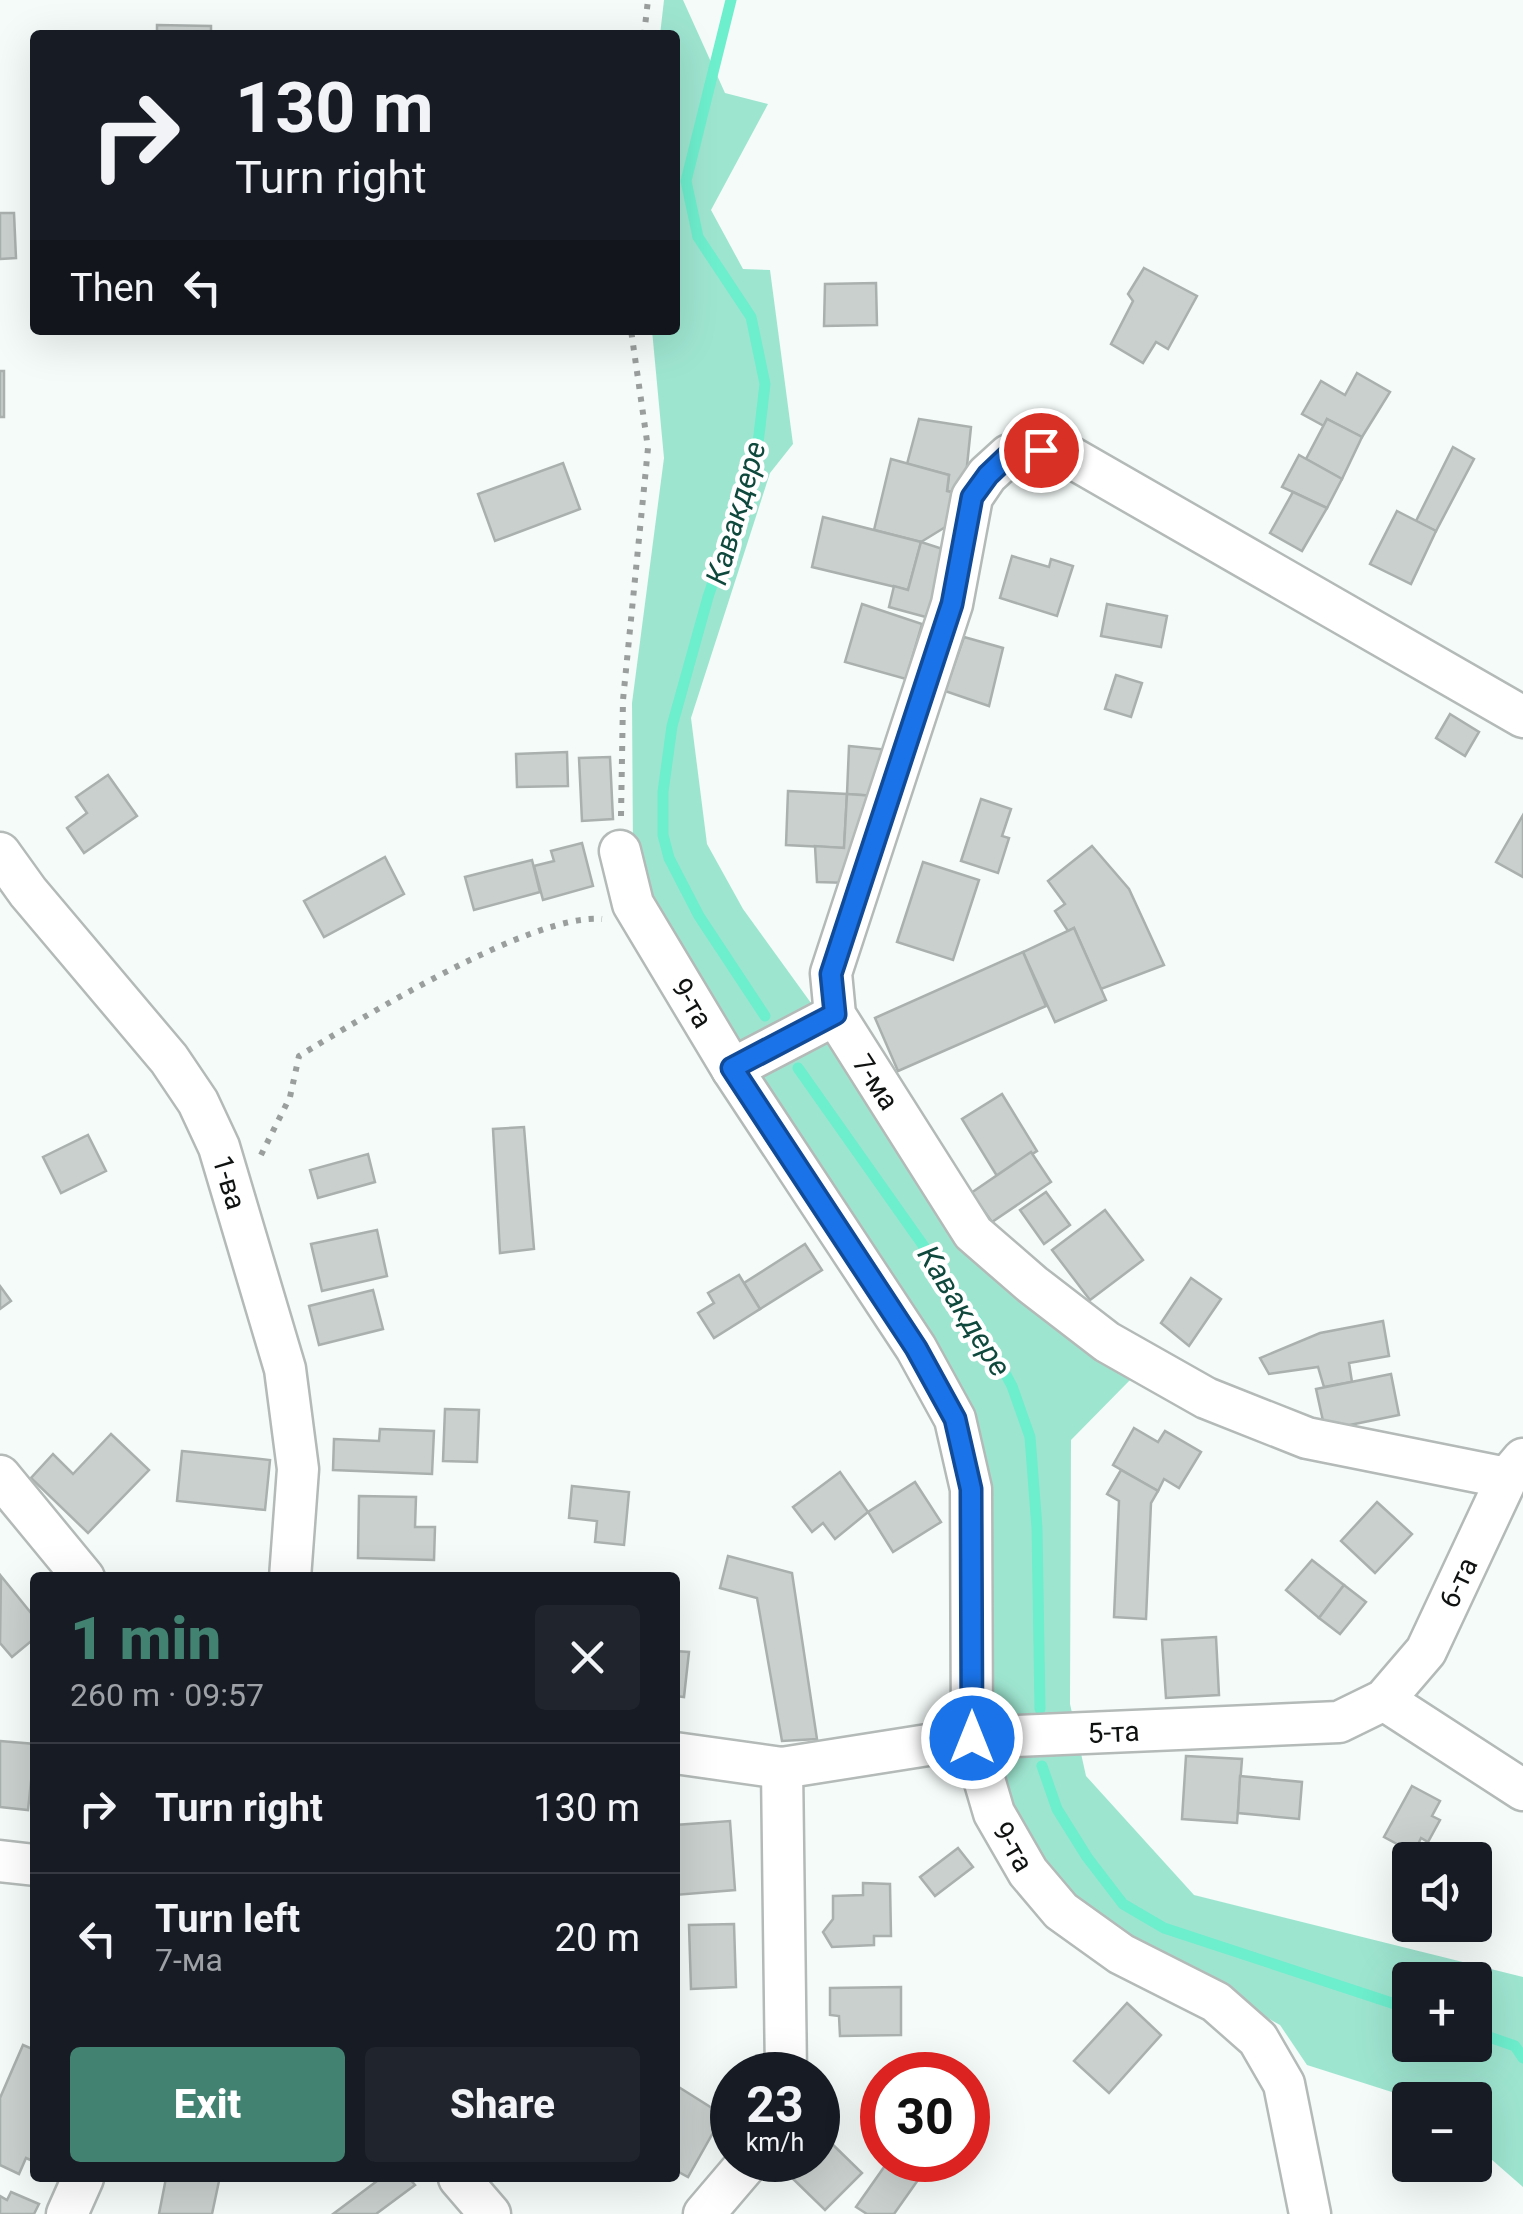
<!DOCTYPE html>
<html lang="en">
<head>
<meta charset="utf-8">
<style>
  body { margin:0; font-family:Roboto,sans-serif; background:#20242c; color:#f1f3f6; height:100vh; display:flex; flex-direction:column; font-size:38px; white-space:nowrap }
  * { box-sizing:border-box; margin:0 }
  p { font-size:32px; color:#9ea1a6 }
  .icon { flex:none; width:55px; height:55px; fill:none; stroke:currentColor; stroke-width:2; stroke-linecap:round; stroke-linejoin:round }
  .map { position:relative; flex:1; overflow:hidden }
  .details { position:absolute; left:30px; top:1572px; width:650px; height:610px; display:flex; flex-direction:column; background:#171b24; border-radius:10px; box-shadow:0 10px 40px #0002 }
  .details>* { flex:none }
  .top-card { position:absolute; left:30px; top:30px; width:650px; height:305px; border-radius:10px; box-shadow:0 10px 40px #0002; background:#171b24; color:#f1f3f6; overflow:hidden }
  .tools { position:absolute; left:1392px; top:1842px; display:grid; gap:20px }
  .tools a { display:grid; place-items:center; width:100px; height:100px; border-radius:10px; background:#171b24; box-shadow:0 10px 40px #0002; font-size:50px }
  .speed { position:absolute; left:710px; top:2052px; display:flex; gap:20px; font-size:50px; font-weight:700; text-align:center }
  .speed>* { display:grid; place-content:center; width:130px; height:130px; border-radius:50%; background:#171b24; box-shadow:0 10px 40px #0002; line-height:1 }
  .speed small { font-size:25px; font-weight:400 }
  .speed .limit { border:15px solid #d22; background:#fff; color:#111 }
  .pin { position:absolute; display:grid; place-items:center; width:85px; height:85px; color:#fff; margin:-42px; border:5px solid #fff; border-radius:50%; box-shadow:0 2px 10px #0007 }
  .me { position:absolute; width:110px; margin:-55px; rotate:0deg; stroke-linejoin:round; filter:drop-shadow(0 0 8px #0008) }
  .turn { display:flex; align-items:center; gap:35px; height:210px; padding:0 40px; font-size:45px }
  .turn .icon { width:130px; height:130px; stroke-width:2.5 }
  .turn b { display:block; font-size:70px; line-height:85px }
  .then { display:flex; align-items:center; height:95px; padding:0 40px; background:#0003; gap:20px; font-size:38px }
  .round { display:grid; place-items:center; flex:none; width:105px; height:105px; border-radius:10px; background:#20242c }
  .summary { display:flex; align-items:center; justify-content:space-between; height:170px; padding:0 40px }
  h1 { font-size:60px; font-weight:800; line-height:75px; color:#428271 }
  .cta { display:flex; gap:20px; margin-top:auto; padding:20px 40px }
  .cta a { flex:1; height:115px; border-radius:10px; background:#428271; color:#fff; font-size:40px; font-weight:800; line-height:115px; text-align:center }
  .cta a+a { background:#20242c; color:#f1f3f6 }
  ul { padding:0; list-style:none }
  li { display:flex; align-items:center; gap:30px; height:130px; padding:0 40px; border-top:2px solid #363941 }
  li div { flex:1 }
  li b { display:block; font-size:38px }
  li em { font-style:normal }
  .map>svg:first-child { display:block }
  .green { fill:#9ee5d0; fill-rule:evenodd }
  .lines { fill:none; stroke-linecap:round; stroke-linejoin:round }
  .stream { stroke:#6deecd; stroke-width:11 }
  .building { fill:#c9d0ce; stroke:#a9b0ae; stroke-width:2.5 }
  .minor-casing { stroke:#b3bab8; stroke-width:45 }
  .path { stroke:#9a9f9e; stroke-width:6; stroke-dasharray:5 8; stroke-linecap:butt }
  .minor { stroke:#fff; stroke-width:40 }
  .route-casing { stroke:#114b97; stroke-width:25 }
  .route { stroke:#1a73e8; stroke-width:18 }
  .labels { text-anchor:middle; stroke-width:9; stroke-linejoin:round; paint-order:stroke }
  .street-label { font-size:28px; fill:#0f1211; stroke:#fff }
  .water-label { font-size:30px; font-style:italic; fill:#0f483c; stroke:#fff }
</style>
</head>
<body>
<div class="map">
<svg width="1523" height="2214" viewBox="0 0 1523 2214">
  <rect width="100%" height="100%" fill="#f4fbf9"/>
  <!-- green -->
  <path class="green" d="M664,0H683L725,93L768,104L711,210L743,269L770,270L793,444L770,473L691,718L707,844L743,909L811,1003L892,1130L1080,1342L1131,1379L1071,1440L1070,1704L1086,1776L1194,1895L1523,1977V2187L1475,2145V2100H1417L1307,2065L1280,2025L1097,1923L1040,1869L991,1761L984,1458L645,902L633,849L632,703L664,458L652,330H675V35H660ZM1410,1980H1475V2045H1410Z"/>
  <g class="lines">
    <!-- stream -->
    <g class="stream">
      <polyline points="731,0 686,181 698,237 751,317 765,384 757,452 708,597 672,726 663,792 663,835 669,858 699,916 765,1016"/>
      <polyline points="798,1068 978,1323 1012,1386 1030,1437 1037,1528 1040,1709"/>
      <polyline points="1042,1766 1057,1809 1087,1857 1123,1904 1164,1928 1410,2009"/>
      <polyline points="1475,2032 1515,2046 1523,2058"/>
    </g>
  </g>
  <!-- building -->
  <g class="building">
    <polygon points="157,25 211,26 211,35 157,35"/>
    <polygon points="0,213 14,213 16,258 0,259"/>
    <polygon points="1144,268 1197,296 1168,349 1156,342 1143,363 1111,344 1133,301 1128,294"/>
    <polygon points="876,283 877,325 824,326 825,284"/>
    <rect x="0" y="371" width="4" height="46"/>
    <polygon points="1357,373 1390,392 1362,437 1327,419 1324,426 1302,414 1321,381 1345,395"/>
    <polygon points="919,419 971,427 964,495 947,491 949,475 907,464"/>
    <polygon points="1327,419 1362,437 1342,479 1306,459"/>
    <polygon points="1453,447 1474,459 1436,531 1416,521"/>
    <polygon points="1299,455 1342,479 1327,508 1282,487"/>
    <polygon points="891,459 949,475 947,491 955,493 947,526 921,542 874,530"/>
    <polygon points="563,463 580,509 495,541 478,494"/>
    <polygon points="1293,492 1327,508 1302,551 1270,533"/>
    <polygon points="1397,511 1436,531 1411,584 1370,564"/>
    <polygon points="823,517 921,542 908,590 812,567"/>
    <polygon points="921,542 949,551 933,619 889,607 894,586 908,590"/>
    <polygon points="1012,556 1049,567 1051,559 1073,566 1057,616 1000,598"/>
    <polygon points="862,604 922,624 906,679 845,662"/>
    <polygon points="1107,604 1167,616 1161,647 1101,636"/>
    <polygon points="964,637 1003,648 989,706 945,691"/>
    <polygon points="1116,675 1142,683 1131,717 1105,709"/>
    <polygon points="1450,714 1479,732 1465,756 1436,738"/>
    <polygon points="849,746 890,750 875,796 847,794"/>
    <polygon points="567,752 568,786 517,787 516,754"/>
    <polygon points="610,757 613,819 582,821 579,758"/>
    <polygon points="108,775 137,816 84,853 67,828 87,813 76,797"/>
    <polygon points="788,791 847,794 844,848 786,845"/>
    <polygon points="847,794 875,796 850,883 817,882 815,846 844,848"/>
    <polygon points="981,799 1011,809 1002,836 1009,838 998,873 961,861"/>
    <polygon points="1523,815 1523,877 1496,862"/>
    <polygon points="582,843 593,886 543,900 534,866 554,861 551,851"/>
    <polygon points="1092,846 1129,889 1164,965 1101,989 1074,928 1068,931 1055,911 1065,904 1048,881"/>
    <polygon points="385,857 404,894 324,937 304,901"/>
    <polygon points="532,860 540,892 474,910 465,877"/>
    <polygon points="923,862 979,880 953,960 897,942"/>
    <polygon points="1074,928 1106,1000 1055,1022 1023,952"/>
    <polygon points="1023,952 1046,1006 898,1071 875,1018"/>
    <polygon points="1002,1094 1037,1151 997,1176 962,1119"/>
    <polygon points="524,1127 534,1249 500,1253 493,1129"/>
    <polygon points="88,1135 106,1171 61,1193 43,1157"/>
    <polygon points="1031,1152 1051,1182 992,1222 971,1193"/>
    <polygon points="368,1154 375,1182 318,1198 310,1170"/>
    <polygon points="1046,1192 1070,1225 1044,1244 1020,1210"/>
    <polygon points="1105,1210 1143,1260 1090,1300 1052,1250"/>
    <polygon points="377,1230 387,1276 322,1291 311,1244"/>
    <polygon points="805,1244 822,1270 760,1309 744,1283"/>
    <polygon points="739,1275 760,1309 714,1338 698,1313 714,1303 708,1293"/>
    <polygon points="1191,1278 1221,1299 1189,1346 1161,1323"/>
    <polygon points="0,1286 11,1301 0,1309"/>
    <polygon points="373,1290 383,1329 319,1345 309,1306"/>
    <polygon points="1383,1321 1389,1356 1349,1363 1352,1382 1324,1387 1318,1367 1269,1374 1260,1358 1320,1333"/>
    <polygon points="1391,1374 1399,1415 1325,1430 1316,1389"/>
    <polygon points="445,1409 479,1410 477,1462 443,1461"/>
    <polygon points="1134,1428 1158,1442 1165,1431 1201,1452 1179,1488 1164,1479 1158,1491 1113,1465"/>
    <polygon points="380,1429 434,1431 432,1474 333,1470 334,1439 379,1441"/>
    <polygon points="111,1434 149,1470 88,1533 31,1478 53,1454 73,1474"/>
    <polygon points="182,1451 270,1460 265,1510 177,1501"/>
    <polygon points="1121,1470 1158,1491 1151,1503 1146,1619 1114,1617 1119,1501 1107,1494"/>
    <polygon points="840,1472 868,1512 835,1539 823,1523 812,1532 793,1507"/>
    <polygon points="915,1482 941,1522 893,1552 868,1512"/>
    <polygon points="572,1486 629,1492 624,1545 595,1542 597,1521 569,1518"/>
    <polygon points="359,1496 416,1497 415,1527 435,1527 434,1560 358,1558"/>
    <polygon points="1377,1502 1412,1534 1375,1573 1341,1541"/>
    <polygon points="728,1556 792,1573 817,1739 782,1741 757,1598 720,1588"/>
    <polygon points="1312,1560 1344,1585 1319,1618 1286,1590"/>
    <polygon points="1,1576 35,1618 35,1638 12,1657 0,1643"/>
    <polygon points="1344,1585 1366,1602 1340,1634 1319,1618"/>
    <polygon points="1216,1637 1219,1695 1166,1698 1162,1640"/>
    <polygon points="675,1651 689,1652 684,1697 675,1696"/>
    <polygon points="0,1741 35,1744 28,1810 0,1807"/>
    <polygon points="1186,1756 1242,1759 1237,1823 1182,1819"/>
    <polygon points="1240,1776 1302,1782 1299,1819 1238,1813"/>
    <polygon points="1412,1786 1440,1801 1432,1816 1440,1820 1428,1842 1421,1838 1414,1853 1384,1837"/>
    <polygon points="730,1821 735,1890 675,1895 675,1825"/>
    <polygon points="958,1848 973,1867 935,1896 920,1877"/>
    <polygon points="863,1883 890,1884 891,1936 874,1936 874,1945 832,1947 823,1932 833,1919 833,1896 863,1895"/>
    <polygon points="734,1924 736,1987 691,1989 689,1925"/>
    <polygon points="901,1987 901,2035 840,2036 839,2016 830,2015 830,1988"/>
    <polygon points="1127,2003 1161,2035 1109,2093 1074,2061"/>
    <polygon points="23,2045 35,2050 35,2162 26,2158 19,2174 0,2165 0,2098"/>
    <polygon points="677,2086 723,2115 688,2177 675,2170"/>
    <polygon points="826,2138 862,2173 825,2210 789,2175 804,2160 818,2160 818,2146"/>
    <polygon points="889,2160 911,2160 925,2170 894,2214 867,2214 856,2207"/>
    <polygon points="166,2178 202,2178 219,2181 212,2214 159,2214"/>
    <polygon points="381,2178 409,2178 415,2185 376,2214 333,2214"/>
    <polygon points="11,2192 39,2204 34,2214 0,2214 0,2196 7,2200"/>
  </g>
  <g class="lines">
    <defs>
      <g id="minor">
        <path id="s1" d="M620,851L633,904L732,1069L916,1348L955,1419L971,1489L972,1738L994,1813L1028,1872L1061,1911L1121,1954L1216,2002L1258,2039L1284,2084L1310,2214"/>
        <path id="s2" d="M0,853L28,892L169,1059L198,1102L219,1147L285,1369L298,1469L290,1578"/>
        <polyline points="732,1069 835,1015"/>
        <polyline points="0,1476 84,1578"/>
        <polyline points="1507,1478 1307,1438 1206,1398 1107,1342 1033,1285 973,1233 835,1015 831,973 952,604 972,497 987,475 1009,455 1041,450 1067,455 1523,717"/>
        <polyline points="1384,1700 1523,1790"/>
        <path id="s3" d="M675,1753L782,1768L972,1738L1339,1722L1384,1700L1426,1651L1507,1478L1523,1459"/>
        <polyline points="782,1768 786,2075"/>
        <polyline points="0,1861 35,1865"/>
        <polyline points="459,2178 490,2214"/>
        <polyline points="67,2214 83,2178"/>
        <polyline points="704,2214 750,2160"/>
      </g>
    </defs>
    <!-- minor casing -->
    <use href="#minor" class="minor-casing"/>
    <!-- path -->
    <g class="path">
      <polyline points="644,35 648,0"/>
      <polyline points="621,816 623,700 648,448 631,330"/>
      <path d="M261,1155L290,1097L299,1056C362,1018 532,913 602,919"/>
    </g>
    <!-- minor -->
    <use href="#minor" class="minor"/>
  </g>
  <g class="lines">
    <defs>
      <polyline id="route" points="972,1738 971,1489 955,1419 916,1348 732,1068 835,1014 831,974 952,604 972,497 988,475 1009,455 1041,450"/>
    </defs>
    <!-- route casing -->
    <use href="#route" class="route-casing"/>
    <!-- route -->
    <use href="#route" class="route"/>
  </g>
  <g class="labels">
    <!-- street labels -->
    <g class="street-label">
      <text dy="10" stroke="none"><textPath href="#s1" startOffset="170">9-та</textPath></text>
      <text transform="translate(876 1082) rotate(57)" y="10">7-ма</text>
      <text dy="10" stroke="none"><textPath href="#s2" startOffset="405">1-ва</textPath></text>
      <text dy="10" stroke="none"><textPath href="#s3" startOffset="858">6-та</textPath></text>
      <text dy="10" stroke="none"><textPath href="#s3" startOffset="442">5-та</textPath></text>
      <text dy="10" stroke="none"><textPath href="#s1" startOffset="1100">9-та</textPath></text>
    </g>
    <!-- water labels -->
    <g class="water-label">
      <text transform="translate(736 513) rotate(-74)" y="10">Кавакдере</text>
      <text transform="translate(964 1311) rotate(58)" y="10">Кавакдере</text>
    </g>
  </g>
</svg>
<div class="tools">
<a><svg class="icon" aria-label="sound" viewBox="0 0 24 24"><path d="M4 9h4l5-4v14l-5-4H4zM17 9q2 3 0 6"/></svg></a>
<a>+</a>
<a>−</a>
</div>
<div class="speed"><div>23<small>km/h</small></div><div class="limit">30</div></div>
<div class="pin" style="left:1041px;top:450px;background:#d93025"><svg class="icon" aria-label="arrive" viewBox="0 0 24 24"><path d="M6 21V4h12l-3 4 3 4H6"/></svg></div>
<svg class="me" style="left:972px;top:1738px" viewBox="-20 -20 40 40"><circle r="17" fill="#1a73e8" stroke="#fff" stroke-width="3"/><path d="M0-11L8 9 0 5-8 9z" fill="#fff"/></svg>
<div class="top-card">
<div class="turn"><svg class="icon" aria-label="right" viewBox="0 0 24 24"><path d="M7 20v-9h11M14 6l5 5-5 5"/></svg><div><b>130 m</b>Turn right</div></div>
<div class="then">Then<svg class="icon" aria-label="left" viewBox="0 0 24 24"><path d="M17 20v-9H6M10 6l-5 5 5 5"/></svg></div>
</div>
<section class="details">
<div class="summary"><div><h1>1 min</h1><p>260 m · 09:57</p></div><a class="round"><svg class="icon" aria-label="close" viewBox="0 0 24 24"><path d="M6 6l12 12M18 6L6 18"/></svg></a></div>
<ul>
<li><svg class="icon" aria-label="right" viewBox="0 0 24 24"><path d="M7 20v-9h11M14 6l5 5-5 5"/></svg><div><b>Turn right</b></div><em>130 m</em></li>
<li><svg class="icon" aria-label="left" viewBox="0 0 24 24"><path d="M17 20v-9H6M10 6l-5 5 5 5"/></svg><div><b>Turn left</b><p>7-ма</p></div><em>20 m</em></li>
</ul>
<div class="cta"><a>Exit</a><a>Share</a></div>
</section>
</div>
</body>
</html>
